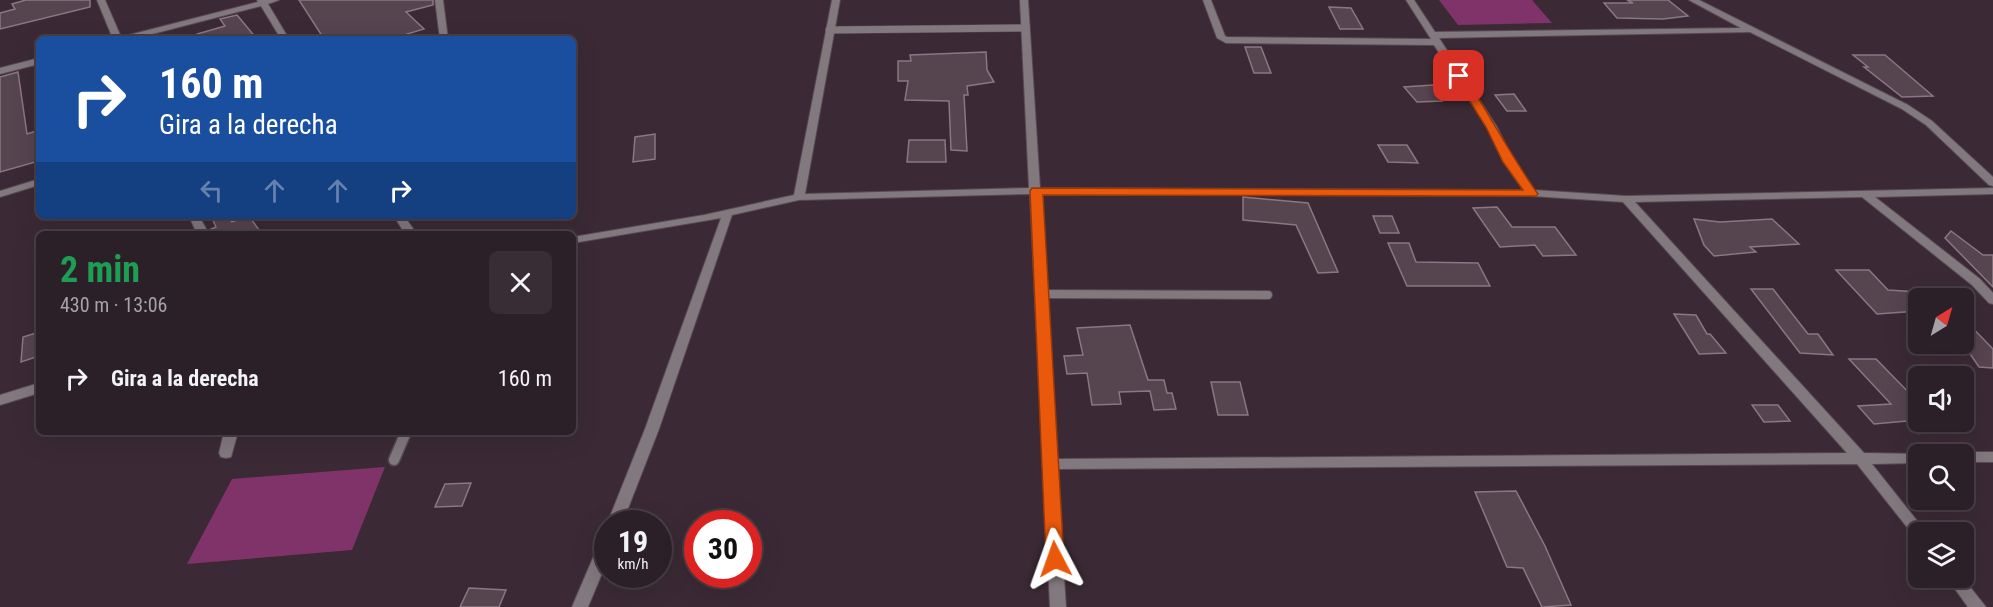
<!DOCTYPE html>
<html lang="es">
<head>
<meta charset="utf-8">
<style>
  body { margin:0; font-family:"Roboto Condensed",sans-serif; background:#382d34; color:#f1f3f6; height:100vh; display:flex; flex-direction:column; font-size:22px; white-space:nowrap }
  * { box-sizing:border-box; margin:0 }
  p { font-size:20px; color:#a6a3a8 }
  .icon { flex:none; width:33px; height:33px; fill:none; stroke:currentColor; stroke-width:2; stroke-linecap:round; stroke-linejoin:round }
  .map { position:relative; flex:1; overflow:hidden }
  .side { position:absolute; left:36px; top:231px; width:540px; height:204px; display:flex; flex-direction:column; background:#2c2028; border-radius:9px; box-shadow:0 6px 24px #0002,0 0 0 2px #483e45 }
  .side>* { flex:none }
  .top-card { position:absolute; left:36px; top:36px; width:540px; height:183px; border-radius:9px; box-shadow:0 6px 24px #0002,0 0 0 2px #483e45; background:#1a4fa0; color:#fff; overflow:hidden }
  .needle { width:39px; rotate:37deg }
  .tools { position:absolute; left:1908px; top:288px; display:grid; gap:12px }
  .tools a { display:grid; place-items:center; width:66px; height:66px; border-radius:9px; background:#2c2028; box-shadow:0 6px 24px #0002,0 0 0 2px #483e45; font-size:30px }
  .speed { position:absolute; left:594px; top:510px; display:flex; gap:12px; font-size:30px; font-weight:700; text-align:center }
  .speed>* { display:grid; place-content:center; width:78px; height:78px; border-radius:50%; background:#2c2028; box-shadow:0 6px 24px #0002,0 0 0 2px #483e45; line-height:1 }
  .speed small { font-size:15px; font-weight:400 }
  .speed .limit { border:9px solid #d22; background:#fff; color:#111 }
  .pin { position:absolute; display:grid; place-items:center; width:51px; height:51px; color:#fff; margin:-26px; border-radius:12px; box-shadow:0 3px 9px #0006 }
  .me { position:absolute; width:66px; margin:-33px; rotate:356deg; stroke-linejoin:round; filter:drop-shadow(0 0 4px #0008) }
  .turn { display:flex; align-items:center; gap:21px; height:126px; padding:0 24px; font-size:27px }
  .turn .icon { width:78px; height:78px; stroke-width:2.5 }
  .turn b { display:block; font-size:42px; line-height:51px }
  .lanes { display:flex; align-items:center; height:57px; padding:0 24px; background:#0003; justify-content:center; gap:30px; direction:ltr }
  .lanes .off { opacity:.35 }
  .round { display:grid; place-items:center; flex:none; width:63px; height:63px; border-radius:9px; background:#382d34 }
  .summary { display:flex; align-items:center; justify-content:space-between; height:102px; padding:0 24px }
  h1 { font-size:36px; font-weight:700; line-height:45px; color:#1e9e55 }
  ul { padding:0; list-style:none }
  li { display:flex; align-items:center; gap:18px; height:90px; padding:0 24px }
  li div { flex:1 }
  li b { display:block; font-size:22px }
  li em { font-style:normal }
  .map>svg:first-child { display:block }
  .green { fill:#7f3369 }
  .building { fill:#56444f; stroke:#8b7783; stroke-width:1.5 }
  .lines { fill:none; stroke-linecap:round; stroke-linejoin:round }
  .lane-far2-casing { stroke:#594954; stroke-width:8 }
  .lane-far1-casing { stroke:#594954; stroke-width:10 }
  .lane-casing { stroke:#594954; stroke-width:13 }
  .street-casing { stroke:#594954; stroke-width:2 }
  .lane-far2 { stroke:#82797e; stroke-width:7 }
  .lane-far1 { stroke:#82797e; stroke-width:8 }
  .lane { stroke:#82797e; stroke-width:10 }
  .street { fill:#82797e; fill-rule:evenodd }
  .route { fill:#ea580c; stroke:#983908; stroke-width:1.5 }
</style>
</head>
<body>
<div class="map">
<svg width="1993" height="607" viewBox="0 0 1993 607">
  <rect width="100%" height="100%" fill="#3b2a35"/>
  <!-- green -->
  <g class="green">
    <polygon points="1439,0 1532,0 1552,23 1458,25"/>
    <polygon points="385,467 352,550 187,564 232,479"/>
  </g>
  <!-- building -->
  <g class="building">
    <polygon points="26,0 90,0 90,7 0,29 0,13 15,9 12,4"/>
    <polygon points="299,0 433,0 433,5 406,12 424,29 407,34 412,39 324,39"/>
    <polygon points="1627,0 1668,0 1688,16 1663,19 1617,18 1604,3 1633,3"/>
    <polygon points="1329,7 1351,8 1363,29 1340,29"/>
    <polygon points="237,15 257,39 197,39 197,34 225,26 220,19"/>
    <polygon points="1245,47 1261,47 1271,73 1254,73"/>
    <polygon points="986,52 987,70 994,82 967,86 968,95 964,95 967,151 951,150 949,101 905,100 908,81 898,81 898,61 911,61 910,55"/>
    <polygon points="1853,55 1885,55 1933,96 1902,97 1864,67 1868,67"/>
    <polygon points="18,72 27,134 39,130 39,161 0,172 0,77"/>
    <polygon points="1433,85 1442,101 1417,102 1404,87"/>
    <polygon points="1514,94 1526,111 1507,111 1495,95"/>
    <polygon points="655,134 655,159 633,162 635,137"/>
    <polygon points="909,140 945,140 946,162 907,162"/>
    <polygon points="1378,145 1407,145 1418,163 1388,162"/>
    <polygon points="1243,197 1308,203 1338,272 1318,273 1296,225 1243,220"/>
    <polygon points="1497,207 1512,227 1555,227 1576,255 1543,256 1535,245 1500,247 1473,208"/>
    <polygon points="211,216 226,216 232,222 249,216 262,234 211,234 209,230 216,227"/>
    <polygon points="1373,216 1392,216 1399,233 1380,233"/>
    <polygon points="1694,219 1720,222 1772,219 1799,244 1750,247 1756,252 1714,256 1704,245"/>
    <polygon points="1951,231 1983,255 1993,255 1993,287 1945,238"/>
    <polygon points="1388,243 1409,243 1416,262 1478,263 1490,286 1407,286"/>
    <polygon points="1836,270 1869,270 1888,290 1918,292 1918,311 1877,314"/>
    <polygon points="1751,289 1773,289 1808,334 1818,334 1833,355 1800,353"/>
    <polygon points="1674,314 1696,315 1707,334 1710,334 1726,353 1699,354"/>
    <polygon points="1964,319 1993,349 1993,368 1979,367 1964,345"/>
    <polygon points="1130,325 1148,380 1164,380 1167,393 1172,393 1176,409 1154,410 1150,391 1119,392 1121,404 1092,405 1087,373 1067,374 1064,356 1083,355 1077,328"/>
    <polygon points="39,332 39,356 21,362 23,337"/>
    <polygon points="1849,359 1876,359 1918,402 1918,433 1907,421 1874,424 1858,406 1891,404"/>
    <polygon points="1211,382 1240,382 1248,415 1218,415"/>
    <polygon points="1752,405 1778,405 1790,421 1764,422"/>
    <polygon points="471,483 462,506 435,507 445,484"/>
    <polygon points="1516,491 1545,546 1571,605 1542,607 1523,568 1507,567 1475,492"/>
    <polygon points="469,588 506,590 499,607 460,607"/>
  </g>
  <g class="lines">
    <defs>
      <polyline id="lane-far2" points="829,30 1026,28"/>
      <polyline id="lane-far1" points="1041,294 1268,295"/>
      <polyline id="lane" points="394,460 406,432"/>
      <g id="street">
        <polygon points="97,0 105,0 121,37 258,2 257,0 279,0 268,4 289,39 281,39 261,6 133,39 113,39"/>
        <polygon points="435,0 443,0 448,39 440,39"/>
        <path d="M832,0H840L805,194L1029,188L1020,0H1028L1040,188L1523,190L1504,162L1487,127L1434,45L1226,43L1217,38L1203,0H1211L1225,36L1227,37L1431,39L1406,0H1414L1435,32L1741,28L1689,0H1699L1908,105L1932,121L1993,177V186L1989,185L1926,125L1902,109L1750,32L1439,38L1497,127L1514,162L1534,190L1626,196L1993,188V194L1875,197L1980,279L1993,293V304L1989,303L1972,285L1862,197L1635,202L1864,453L1923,454H1918V463L1872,464L1926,532H1918V538L1914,536L1857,464L1057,469L1066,607H1050L1030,194L799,200L732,215L659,429L622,524H608V526L607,524L645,429L721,218L573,243V237L704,215L794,195ZM1040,194L1531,196L1623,202L1847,453L1057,459Z"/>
        <polygon points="39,58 39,64 0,74 0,68"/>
        <polygon points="39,179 39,185 0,197 0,191"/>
        <polygon points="189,216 199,216 209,234 197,234"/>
        <polygon points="394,216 404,216 417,234 405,234"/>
        <polygon points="39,383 39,393 0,405 0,395"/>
        <polygon points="224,432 238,432 231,457 226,458 221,457 219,453"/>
        <polygon points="1964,452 1993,452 1993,462 1964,462 1964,454 1958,454"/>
        <polygon points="608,533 608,559 588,607 572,607 601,539 603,535"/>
        <polygon points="1947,578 1963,578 1986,607 1968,607"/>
      </g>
    </defs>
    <!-- lane-far2 casing -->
    <use href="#lane-far2" class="lane-far2-casing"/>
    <!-- lane-far1 casing -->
    <use href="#lane-far1" class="lane-far1-casing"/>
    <!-- lane casing -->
    <use href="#lane" class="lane-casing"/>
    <!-- street casing -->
    <use href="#street" class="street-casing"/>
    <!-- lane-far2 -->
    <use href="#lane-far2" class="lane-far2"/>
    <!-- lane-far1 -->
    <use href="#lane-far1" class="lane-far1"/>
    <!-- lane -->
    <use href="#lane" class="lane"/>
    <!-- street -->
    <use href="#street" class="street"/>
  </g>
  <!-- route -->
  <path class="route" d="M1459,73L1463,74C1489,113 1510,155 1538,194L1536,196L1043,195L1064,559L1061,564L1055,566L1049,564L1046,559L1030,191L1032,188L1523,190L1503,162L1486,127L1454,76Z"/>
</svg>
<div class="tools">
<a><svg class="needle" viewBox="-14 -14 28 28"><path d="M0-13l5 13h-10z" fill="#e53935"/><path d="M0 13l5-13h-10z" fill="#a6a3a8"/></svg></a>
<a><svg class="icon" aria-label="sound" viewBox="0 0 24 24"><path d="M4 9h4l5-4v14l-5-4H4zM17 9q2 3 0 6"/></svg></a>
<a><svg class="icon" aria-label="search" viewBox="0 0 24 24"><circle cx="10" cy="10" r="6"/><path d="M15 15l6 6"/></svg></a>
<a><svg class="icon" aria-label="layers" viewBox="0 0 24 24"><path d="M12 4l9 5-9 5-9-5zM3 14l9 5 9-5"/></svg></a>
</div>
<div class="speed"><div>19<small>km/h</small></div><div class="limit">30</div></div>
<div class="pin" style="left:1459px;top:76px;background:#d93025"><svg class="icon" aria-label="arrive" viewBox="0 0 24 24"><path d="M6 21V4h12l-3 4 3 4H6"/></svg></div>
<svg class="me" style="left:1055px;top:559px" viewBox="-20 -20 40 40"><path d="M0-17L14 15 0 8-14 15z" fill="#ea580c" stroke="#fff" stroke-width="4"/></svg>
<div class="top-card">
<div class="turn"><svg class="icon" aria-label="right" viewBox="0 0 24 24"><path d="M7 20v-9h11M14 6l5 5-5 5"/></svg><div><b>160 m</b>Gira a la derecha</div></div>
<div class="lanes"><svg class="icon off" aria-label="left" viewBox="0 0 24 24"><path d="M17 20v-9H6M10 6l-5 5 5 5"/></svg><svg class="icon off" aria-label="ahead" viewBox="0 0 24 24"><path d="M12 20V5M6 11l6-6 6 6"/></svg><svg class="icon off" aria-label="ahead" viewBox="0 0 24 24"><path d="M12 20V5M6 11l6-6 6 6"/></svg><svg class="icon" aria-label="right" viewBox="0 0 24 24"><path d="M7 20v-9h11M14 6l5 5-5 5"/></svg></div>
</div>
<section class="side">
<div class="summary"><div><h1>2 min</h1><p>430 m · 13:06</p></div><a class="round"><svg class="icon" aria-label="close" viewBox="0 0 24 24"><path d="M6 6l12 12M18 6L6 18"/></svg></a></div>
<ul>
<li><svg class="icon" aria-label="right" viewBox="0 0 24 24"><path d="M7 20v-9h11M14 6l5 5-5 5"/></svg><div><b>Gira a la derecha</b></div><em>160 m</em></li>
</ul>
</section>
</div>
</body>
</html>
